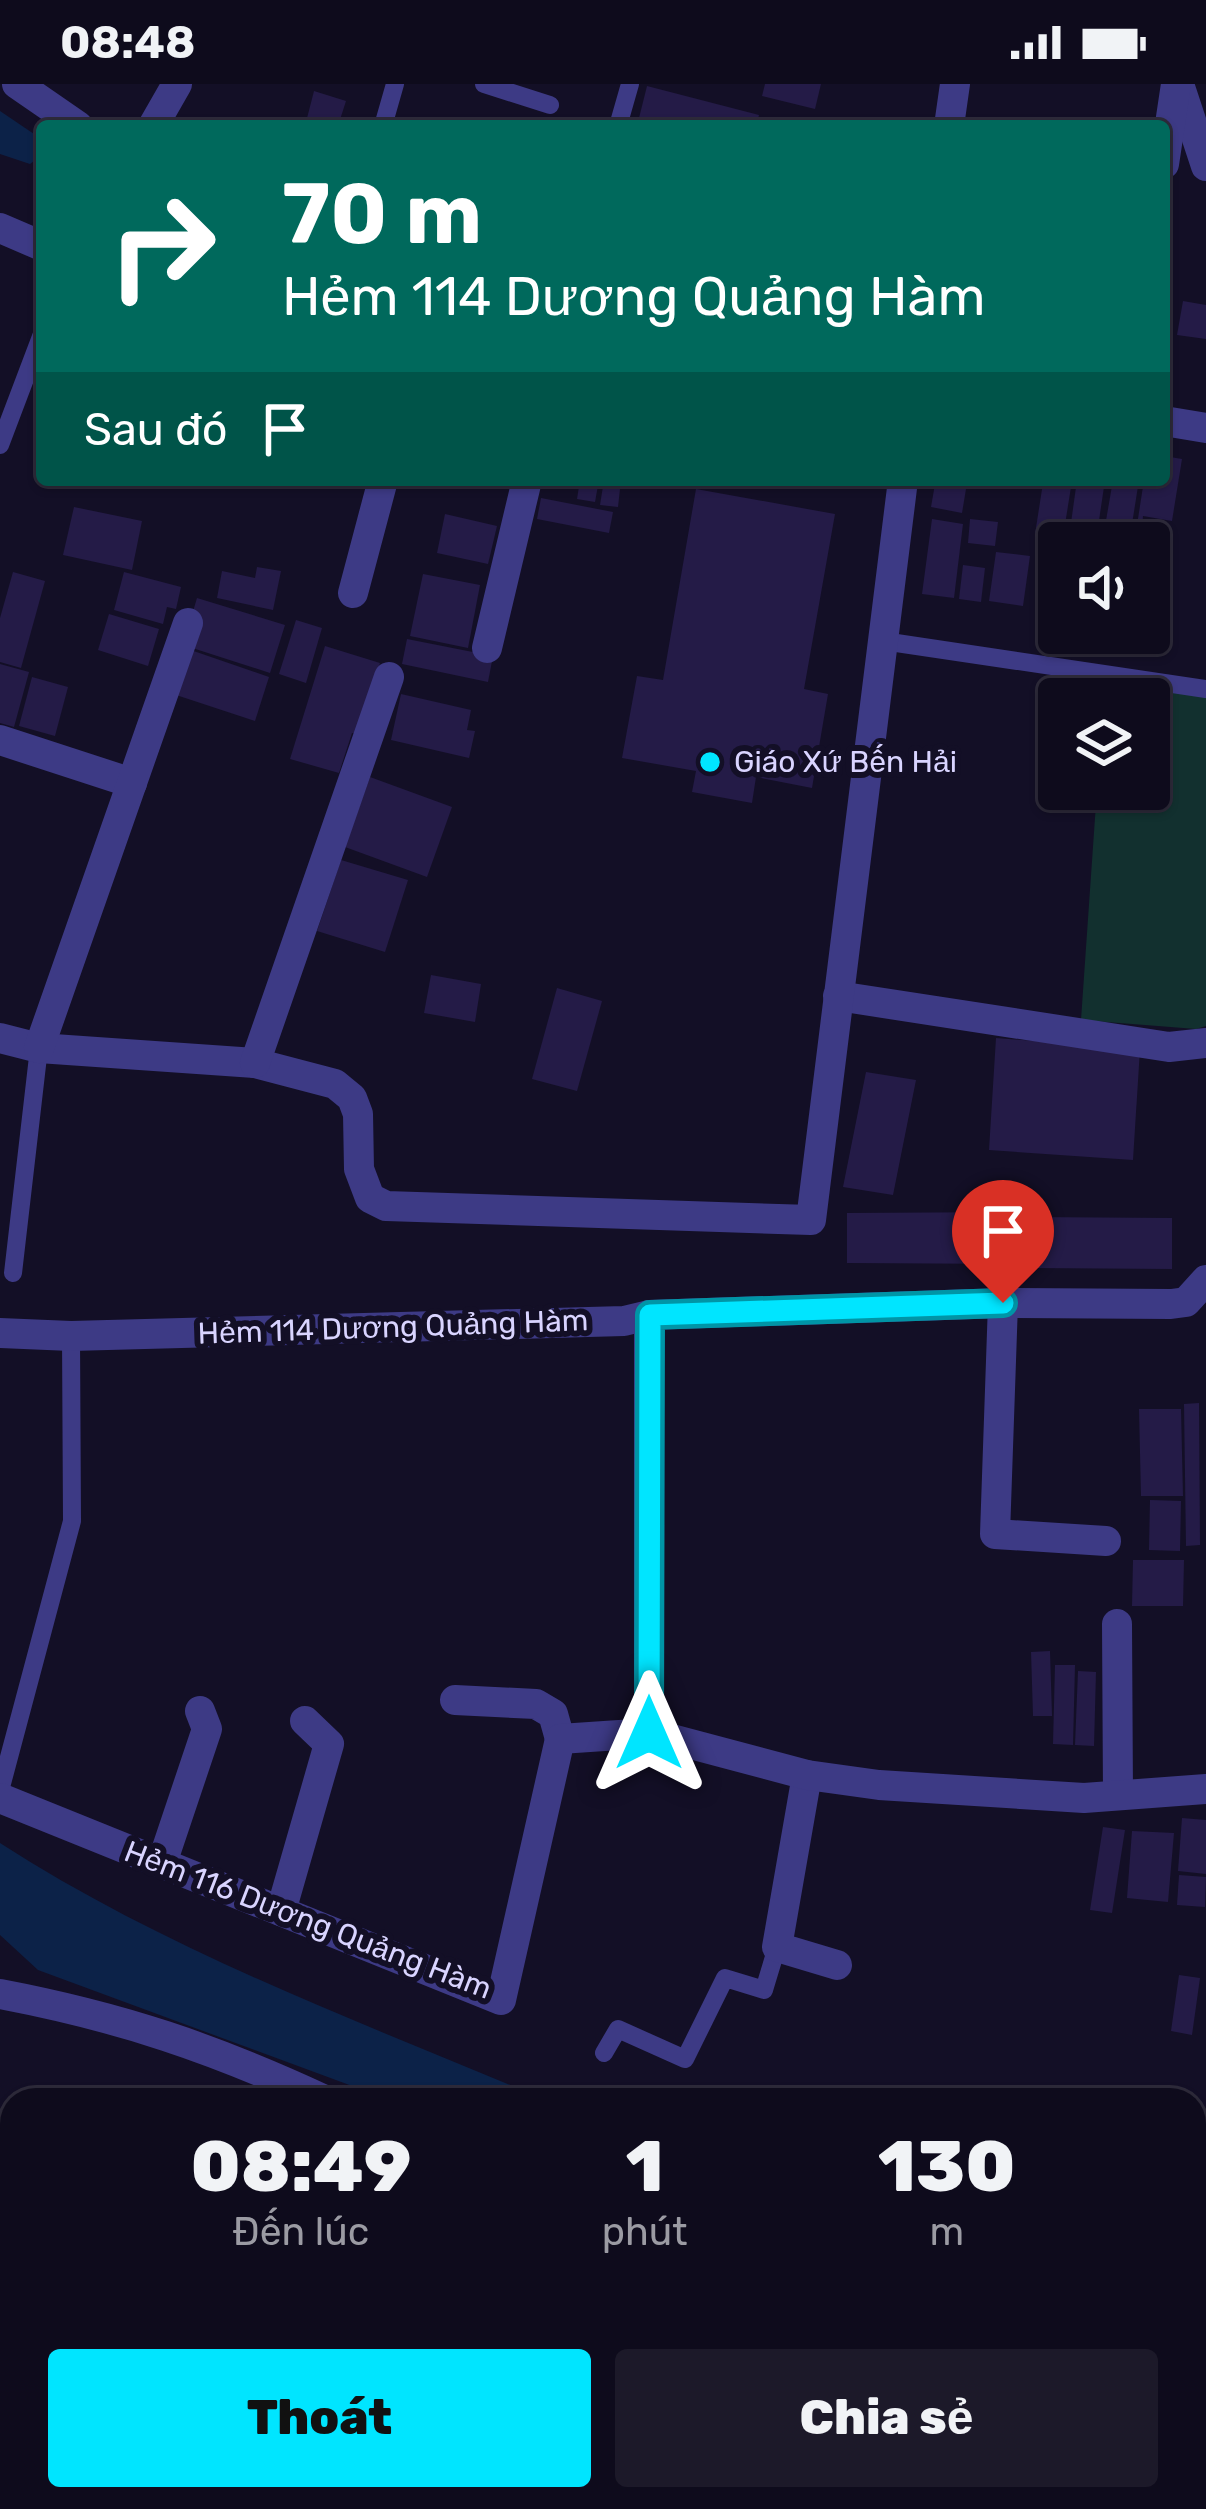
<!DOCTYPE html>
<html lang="vi">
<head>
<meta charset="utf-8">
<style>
  body { margin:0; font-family:Rubik,sans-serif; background:#1c1929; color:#f1f3f6; height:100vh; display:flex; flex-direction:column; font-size:45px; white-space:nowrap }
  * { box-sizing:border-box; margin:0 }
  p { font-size:39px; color:#9b9ba3 }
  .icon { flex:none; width:66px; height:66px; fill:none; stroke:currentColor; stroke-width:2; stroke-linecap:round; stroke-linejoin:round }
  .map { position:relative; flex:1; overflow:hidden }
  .details { position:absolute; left:0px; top:2004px; width:1206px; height:423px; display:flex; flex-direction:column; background:#0e0b1c; border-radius:36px 36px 0 0; box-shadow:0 3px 9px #0004,0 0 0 3px #2e2b3b }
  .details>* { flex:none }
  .guide { position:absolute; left:36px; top:36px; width:1134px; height:366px; border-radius:12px; box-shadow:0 3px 9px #0004,0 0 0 3px #2e2b3b; background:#00695c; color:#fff; overflow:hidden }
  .buttons { position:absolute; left:1038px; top:438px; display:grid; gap:24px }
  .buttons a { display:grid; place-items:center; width:132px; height:132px; border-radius:12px; background:#0e0b1c; box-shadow:0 3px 9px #0004,0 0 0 3px #2e2b3b; font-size:60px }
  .pin { position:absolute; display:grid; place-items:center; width:102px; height:102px; color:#fff; margin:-123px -51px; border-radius:50% 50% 50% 0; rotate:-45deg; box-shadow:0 0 12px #0007 }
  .pin .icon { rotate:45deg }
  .me { position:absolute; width:132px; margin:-66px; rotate:0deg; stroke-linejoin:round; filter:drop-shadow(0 0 9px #0008) }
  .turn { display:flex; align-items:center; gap:42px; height:252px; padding:0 48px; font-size:54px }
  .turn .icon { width:156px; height:156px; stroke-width:2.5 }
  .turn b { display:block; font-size:84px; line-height:102px }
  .then { display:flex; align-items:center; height:114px; padding:0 48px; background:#0003; gap:24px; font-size:45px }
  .eta { display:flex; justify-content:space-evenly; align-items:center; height:204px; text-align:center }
  .eta b { font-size:72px; font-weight:800; line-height:84px }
  .action { display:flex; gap:24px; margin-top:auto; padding:24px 48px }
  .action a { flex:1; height:138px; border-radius:12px; background:#00e5ff; color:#111; font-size:48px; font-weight:800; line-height:138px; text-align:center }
  .action a+a { background:#1c1929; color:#f1f3f6 }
  .status { display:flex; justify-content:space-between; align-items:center; height:84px; padding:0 60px; background:#0e0b1c; direction:ltr }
  .status svg { height:33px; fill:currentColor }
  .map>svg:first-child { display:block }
  .green { fill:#12302f }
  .water { fill:#0c2248 }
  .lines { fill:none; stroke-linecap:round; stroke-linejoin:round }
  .stream { stroke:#0c2248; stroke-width:12 }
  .building { fill:#241b47 }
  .service { stroke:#3d3a85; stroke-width:18 }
  .minor { stroke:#3d3a85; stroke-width:30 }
  .route-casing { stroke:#0095a6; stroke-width:30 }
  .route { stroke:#00e5ff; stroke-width:21 }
  .poi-dot { fill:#00e5ff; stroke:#130f26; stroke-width:4.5 }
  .labels { text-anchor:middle; stroke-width:12; stroke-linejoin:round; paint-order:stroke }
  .poi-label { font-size:30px; fill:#d9d4ff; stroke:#130f26; text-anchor:start }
  .street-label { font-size:30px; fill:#d9d4ff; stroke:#130f26 }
</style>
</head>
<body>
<div class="status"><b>08:48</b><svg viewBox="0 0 49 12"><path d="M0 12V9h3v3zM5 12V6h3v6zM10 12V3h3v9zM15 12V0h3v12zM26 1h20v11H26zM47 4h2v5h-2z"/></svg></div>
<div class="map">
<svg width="1206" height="2425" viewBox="0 0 1206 2425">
  <rect width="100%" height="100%" fill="#130f26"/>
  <!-- green -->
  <polygon class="green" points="1105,598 1206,612 1206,942 1196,945 1081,936 1097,705 1149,705 1149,615 1104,615"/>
  <!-- water -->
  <g class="water">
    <polygon points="0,27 34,50 39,73 30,80 0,70"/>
    <path d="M0,1759C169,1868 361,1938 546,2016H390L38,1886L0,1851Z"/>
    <polygon points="818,2415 880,2415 878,2425 813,2425"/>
  </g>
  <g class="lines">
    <!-- stream -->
    <g class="stream">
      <polyline points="1194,2380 1206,2375"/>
      <polyline points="1099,2425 1121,2415"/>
    </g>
  </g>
  <!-- building -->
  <g class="building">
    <polygon points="765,0 821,0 815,25 762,12"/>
    <polygon points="647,2 759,31 756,42 637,42"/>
    <polygon points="314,7 346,17 338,42 305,42"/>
    <polygon points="1183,217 1206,221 1206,255 1177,251"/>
    <polygon points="1164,372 1182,375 1172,437 1143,432 1142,445 1171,449 1169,460 1135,454 1144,396 1164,396"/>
    <polygon points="580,396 599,396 595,418 577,415"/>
    <polygon points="604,396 621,396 618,423 600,421"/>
    <polygon points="1077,396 1105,396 1097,450 1070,446"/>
    <polygon points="1113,396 1139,396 1129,459 1103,454"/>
    <polygon points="1043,399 1071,403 1063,453 1035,450"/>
    <polygon points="935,400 966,405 962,429 931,423"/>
    <polygon points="696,405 835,430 804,605 828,610 812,704 756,693 752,719 692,708 696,687 622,674 637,592 663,596"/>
    <polygon points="541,414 613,428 609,449 537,435"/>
    <polygon points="74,423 142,437 132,486 63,471"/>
    <polygon points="445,430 497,442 488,480 437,469"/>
    <polygon points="932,435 963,440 954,514 922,510"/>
    <polygon points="970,435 998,438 995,462 968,459"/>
    <polygon points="996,468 1030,472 1023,522 989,517"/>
    <polygon points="963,481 985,484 981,518 959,515"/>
    <polygon points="257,483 281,487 273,526 217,514 222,487 255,494"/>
    <polygon points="13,488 45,497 21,584 0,578 0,534"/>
    <polygon points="124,488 181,503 176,525 167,523 163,540 114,526"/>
    <polygon points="423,490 480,501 468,564 410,552"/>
    <polygon points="197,514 285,541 270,589 183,561"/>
    <polygon points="109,530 159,545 148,582 98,566"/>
    <polygon points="296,536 322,544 306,599 279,590"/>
    <polygon points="407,555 493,572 488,598 402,580"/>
    <polygon points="325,562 380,579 358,650 352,649 339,689 290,675"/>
    <polygon points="182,563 269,593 255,637 167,608"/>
    <polygon points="0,580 29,588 14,643 0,639"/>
    <polygon points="32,593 68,603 55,652 19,642"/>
    <polygon points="401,610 471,626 467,646 475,647 469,674 391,656"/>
    <polygon points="370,693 452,723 427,793 345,763"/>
    <polygon points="341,776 408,796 385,868 317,847"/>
    <polygon points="431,891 481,900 475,938 424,929"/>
    <polygon points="557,904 602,917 577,1007 532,995"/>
    <polygon points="996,954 1140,965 1133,1076 989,1066"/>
    <polygon points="866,988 916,996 893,1111 843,1103"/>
    <polygon points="1021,1128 1021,1180 847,1179 847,1129"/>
    <polygon points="1029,1133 1172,1134 1172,1185 1029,1184"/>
    <polygon points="1199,1319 1200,1461 1186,1462 1184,1320"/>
    <polygon points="1139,1325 1181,1325 1183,1412 1141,1412"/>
    <polygon points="1150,1416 1181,1417 1180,1467 1149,1466"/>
    <polygon points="1133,1476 1184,1476 1183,1522 1132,1522"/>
    <polygon points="1050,1567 1052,1632 1033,1632 1031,1568"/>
    <polygon points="1055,1581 1075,1581 1073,1661 1053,1660"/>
    <polygon points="1078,1587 1096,1588 1094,1662 1075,1661"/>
    <polygon points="1182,1734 1206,1736 1206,1790 1178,1787"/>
    <polygon points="1103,1743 1125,1746 1112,1829 1090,1826"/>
    <polygon points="1132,1747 1174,1749 1168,1818 1127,1814"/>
    <polygon points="1179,1791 1206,1793 1205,1823 1177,1821"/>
    <polygon points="1179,1891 1200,1894 1192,1951 1171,1947"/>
  </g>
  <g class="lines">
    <!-- service -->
    <g class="service">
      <polyline points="484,0 550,21"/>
      <polyline points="383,42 395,0"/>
      <polyline points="618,42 630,0"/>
      <polyline points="0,361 42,250"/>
      <polyline points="883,557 1206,605"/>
      <polyline points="13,1189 39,964"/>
      <polyline points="0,1707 72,1437 71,1252"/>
      <polyline points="604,1969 618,1945 685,1975 725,1894 764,1906 777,1863"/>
      <polyline points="1194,2171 1206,2166"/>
      <polyline points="987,2425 1004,2415"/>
    </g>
    <!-- minor -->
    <g class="minor">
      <polyline points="17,0 78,42"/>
      <polyline points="1179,0 1206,82"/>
      <polyline points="153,42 177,0"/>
      <polyline points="949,42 955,0"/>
      <polyline points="1164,80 1176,0"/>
      <polyline points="0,144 42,162"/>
      <polyline points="1164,337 1206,344"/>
      <polyline points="353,509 383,396"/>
      <polyline points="487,564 527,396"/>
      <polyline points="0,656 132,699"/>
      <polyline points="838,912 1169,963 1206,959"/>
      <polyline points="0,954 39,964 255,979 335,1000 352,1014 358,1030 359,1085 370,1114 386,1122 811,1136 903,396"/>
      <polyline points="39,964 188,539"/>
      <polyline points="255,979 389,593"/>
      <polyline points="1003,1219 995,1450 1106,1457"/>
      <polyline points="0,1249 71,1252 624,1237 649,1231 1003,1219 1171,1220 1186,1218 1206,1196"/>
      <polyline points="1117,1540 1118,1710"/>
      <polyline points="455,1616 536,1620 553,1630 560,1655"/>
      <polyline points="649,1649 649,1231"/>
      <polyline points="807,1691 777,1863 837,1881"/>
      <polyline points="0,1714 501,1916 560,1655 649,1649 807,1691 879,1701 1084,1714 1206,1705"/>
      <polyline points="162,1779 207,1645 200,1627"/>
      <polyline points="281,1827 329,1660 305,1637"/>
      <path d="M0,1910C121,1933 213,1964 325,2016"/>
      <polyline points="0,2151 12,2155"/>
      <polyline points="364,2425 367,2415"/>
      <polyline points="783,2425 787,2415"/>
    </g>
  </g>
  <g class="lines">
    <defs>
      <polyline id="route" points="649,1649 650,1231 1003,1219"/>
    </defs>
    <!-- route casing -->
    <use href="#route" class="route-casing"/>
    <!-- route -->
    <use href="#route" class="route"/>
  </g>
  <!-- markers -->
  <circle class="poi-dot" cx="710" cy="678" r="12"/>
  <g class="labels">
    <!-- poi labels -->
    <g class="poi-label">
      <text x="734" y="688">Giáo Xứ Bến Hải</text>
    </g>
    <!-- street labels -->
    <g class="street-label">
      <text transform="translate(393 1243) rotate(-2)" y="10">Hẻm 114 Dương Quảng Hàm</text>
      <text transform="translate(308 1836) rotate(21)" y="10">Hẻm 116 Dương Quảng Hàm</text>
    </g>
  </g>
</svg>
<div class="buttons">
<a><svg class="icon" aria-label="sound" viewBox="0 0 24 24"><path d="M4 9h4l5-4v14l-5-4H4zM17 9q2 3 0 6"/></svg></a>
<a><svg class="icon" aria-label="layers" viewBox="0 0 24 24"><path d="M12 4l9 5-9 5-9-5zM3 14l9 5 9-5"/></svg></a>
</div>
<div class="pin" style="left:1003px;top:1219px;background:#d93025"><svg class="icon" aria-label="arrive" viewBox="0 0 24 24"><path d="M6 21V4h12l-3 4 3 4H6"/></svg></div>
<svg class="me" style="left:649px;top:1649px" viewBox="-20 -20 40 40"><path d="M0-17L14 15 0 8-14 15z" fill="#00e5ff" stroke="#fff" stroke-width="4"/></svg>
<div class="guide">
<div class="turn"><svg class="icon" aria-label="right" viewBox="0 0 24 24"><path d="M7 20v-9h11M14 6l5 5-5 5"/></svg><div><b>70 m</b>Hẻm 114 Dương Quảng Hàm</div></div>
<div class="then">Sau đó<svg class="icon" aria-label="arrive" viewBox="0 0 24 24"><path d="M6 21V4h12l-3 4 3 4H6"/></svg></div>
</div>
<section class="details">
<div class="eta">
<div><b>08:49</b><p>Đến lúc</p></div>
<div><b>1</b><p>phút</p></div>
<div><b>130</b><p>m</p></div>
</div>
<div class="action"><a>Thoát</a><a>Chia sẻ</a></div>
</section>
</div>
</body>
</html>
